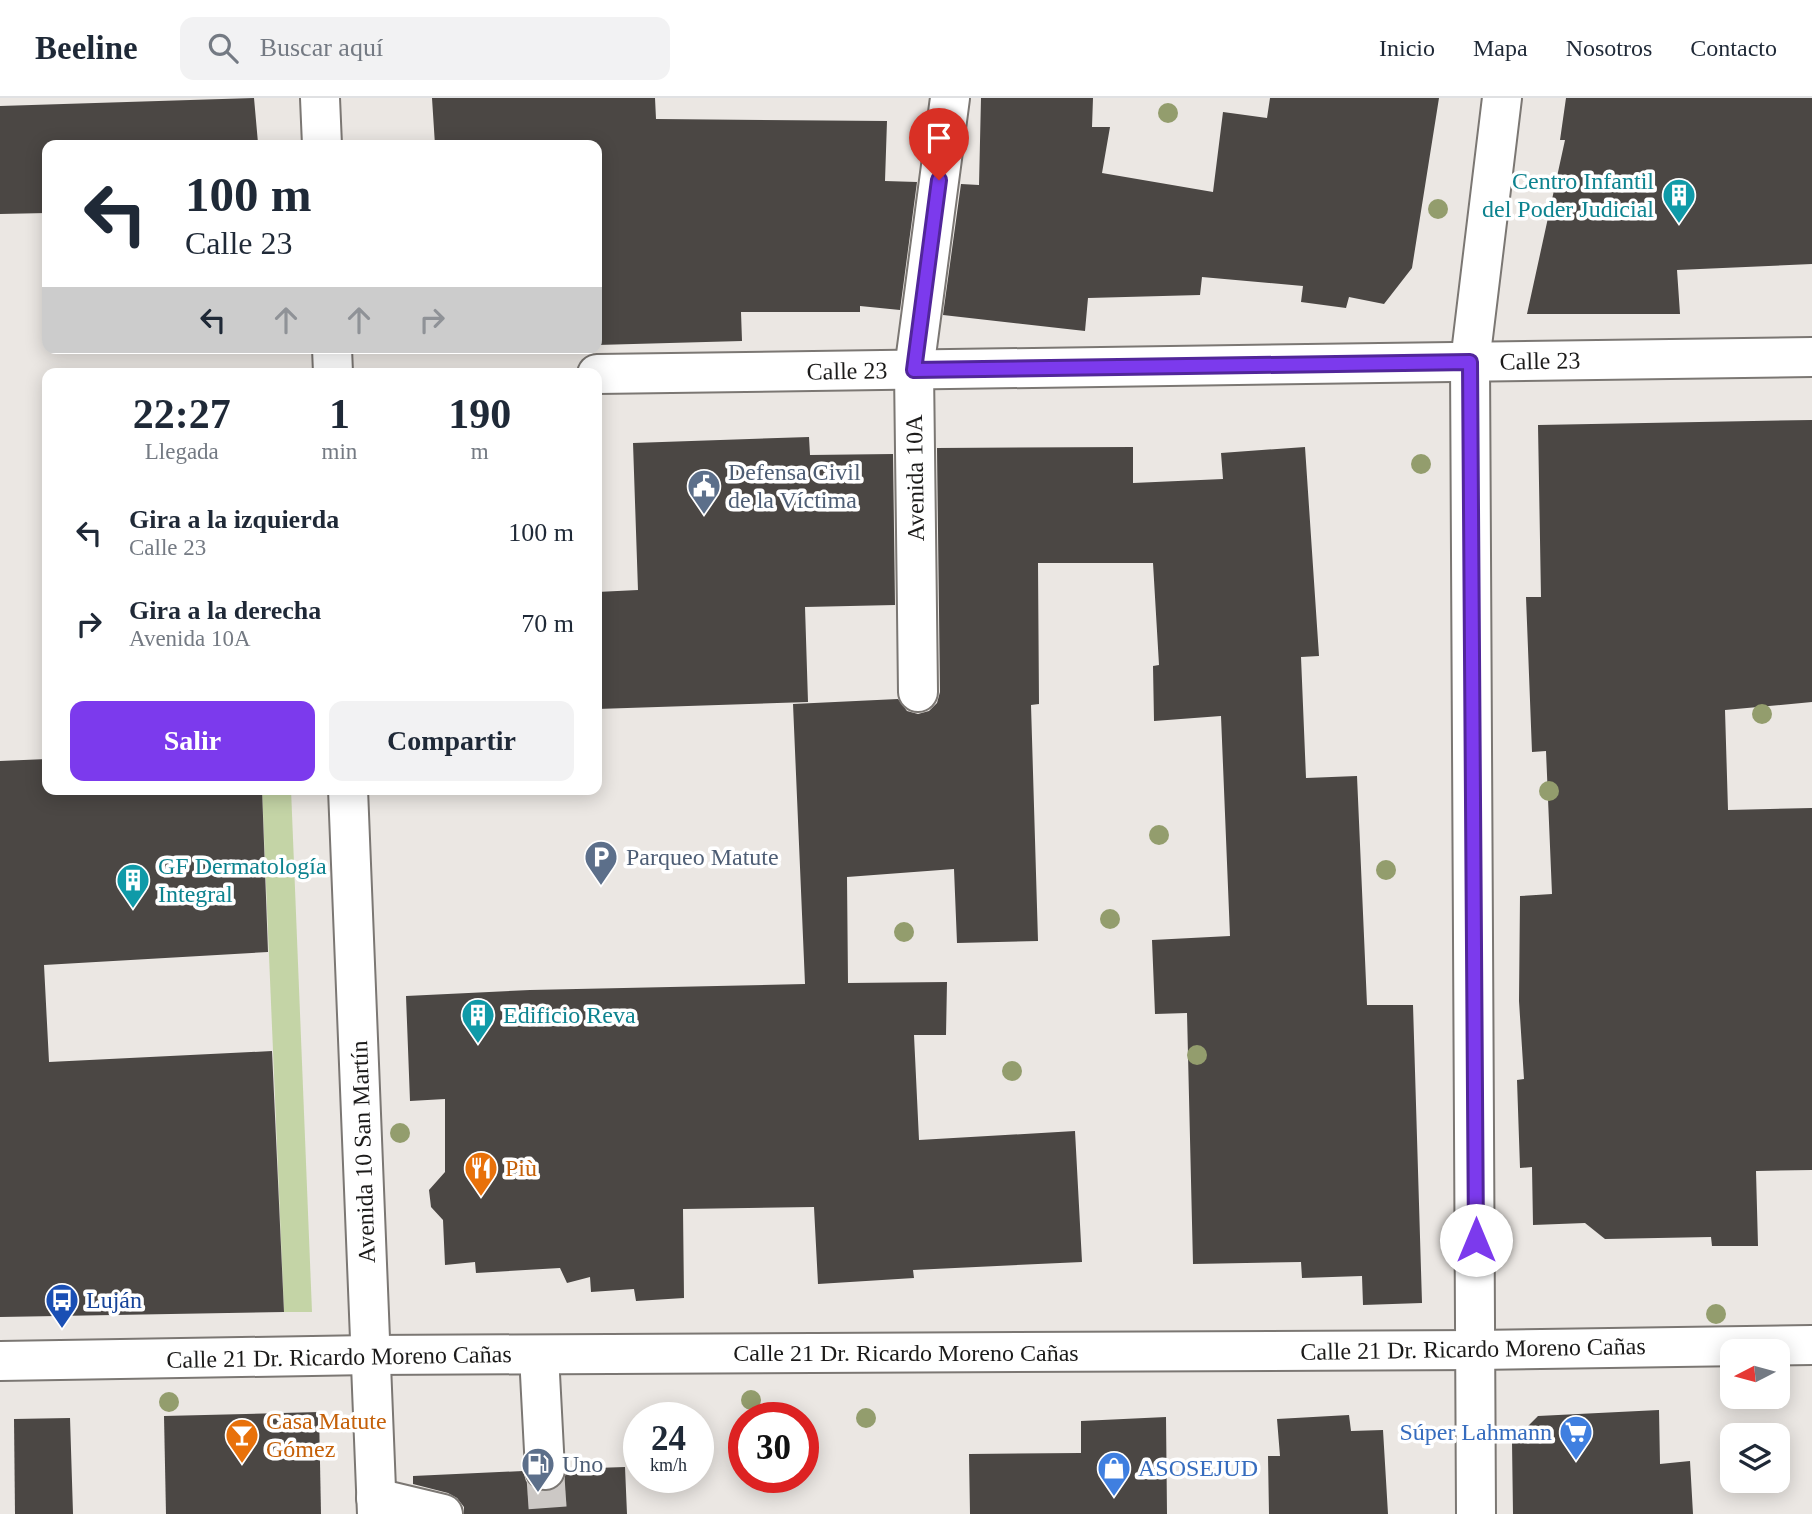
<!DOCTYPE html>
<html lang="es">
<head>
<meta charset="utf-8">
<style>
  body { margin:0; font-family:"Times New Roman",serif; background:#f2f2f3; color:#1f2937; height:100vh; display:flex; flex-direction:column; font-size:26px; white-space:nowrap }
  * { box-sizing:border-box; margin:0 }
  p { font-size:23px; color:#747a83 }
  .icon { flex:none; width:38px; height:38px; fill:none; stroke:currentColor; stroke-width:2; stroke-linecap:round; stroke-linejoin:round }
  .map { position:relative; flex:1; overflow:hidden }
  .drawer { position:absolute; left:42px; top:270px; width:560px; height:427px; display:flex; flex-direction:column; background:#fff; border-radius:14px; box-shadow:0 4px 18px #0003 }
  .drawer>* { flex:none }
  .top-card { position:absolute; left:42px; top:42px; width:560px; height:214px; border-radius:14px; box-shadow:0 4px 18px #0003; background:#fff; color:#1f2937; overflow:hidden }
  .needle { width:46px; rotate:264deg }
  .tools { position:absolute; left:1720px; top:1241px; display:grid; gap:14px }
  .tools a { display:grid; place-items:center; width:70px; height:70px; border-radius:14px; background:#fff; box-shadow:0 4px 18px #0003; font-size:35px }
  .speed { position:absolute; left:623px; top:1304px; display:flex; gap:14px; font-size:35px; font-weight:700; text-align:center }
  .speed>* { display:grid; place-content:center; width:91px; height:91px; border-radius:50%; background:#fff; box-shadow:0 4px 18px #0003; line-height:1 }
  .speed small { font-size:18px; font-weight:400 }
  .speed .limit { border:10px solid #d22; background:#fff; color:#111 }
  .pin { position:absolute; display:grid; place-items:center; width:60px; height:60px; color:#fff; margin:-72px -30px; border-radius:50% 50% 50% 0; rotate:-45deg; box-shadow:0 0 7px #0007 }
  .pin .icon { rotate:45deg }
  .me { position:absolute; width:77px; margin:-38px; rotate:0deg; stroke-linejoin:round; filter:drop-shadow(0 0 5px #0008) }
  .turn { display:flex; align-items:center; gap:24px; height:147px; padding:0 28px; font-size:32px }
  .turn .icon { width:91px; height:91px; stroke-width:2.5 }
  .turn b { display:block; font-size:49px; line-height:60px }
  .lanes { display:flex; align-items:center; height:66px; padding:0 28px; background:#0003; justify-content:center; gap:35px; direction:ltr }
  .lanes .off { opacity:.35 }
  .eta { display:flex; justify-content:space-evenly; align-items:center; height:119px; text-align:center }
  .eta b { font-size:42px; font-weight:700; line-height:49px }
  .action { display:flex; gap:14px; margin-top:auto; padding:14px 28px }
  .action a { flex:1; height:80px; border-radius:14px; background:#7c3aed; color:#fff; font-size:28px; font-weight:700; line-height:80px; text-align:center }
  .action a+a { background:#f2f2f3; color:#1f2937 }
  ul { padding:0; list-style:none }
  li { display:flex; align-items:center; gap:21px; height:91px; padding:0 28px }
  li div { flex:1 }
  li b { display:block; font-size:26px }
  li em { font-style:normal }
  header { display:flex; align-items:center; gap:42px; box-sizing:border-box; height:98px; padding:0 35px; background:#fff; border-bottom:2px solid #e0e1e3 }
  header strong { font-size:33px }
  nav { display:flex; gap:38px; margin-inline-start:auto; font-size:24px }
  .search { width:490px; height:63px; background:#f2f2f3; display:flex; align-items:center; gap:18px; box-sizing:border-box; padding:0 24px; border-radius:14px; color:#747a83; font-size:26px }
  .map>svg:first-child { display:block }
  .green { fill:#c4d4a6 }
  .building { fill:#4b4744 }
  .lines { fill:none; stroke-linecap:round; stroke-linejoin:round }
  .minor-tunnel { stroke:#ccc8c5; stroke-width:38; stroke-dasharray:38 19; stroke-linecap:butt }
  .minor-casing { stroke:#7b7773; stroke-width:42 }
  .minor { stroke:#fff; stroke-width:38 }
  .tree { fill:#939d6d }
  .route-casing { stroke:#51269a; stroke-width:18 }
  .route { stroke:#7c3aed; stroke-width:12 }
  .labels { text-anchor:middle; stroke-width:7; stroke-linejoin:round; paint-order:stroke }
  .culture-label { font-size:24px; fill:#0d838f; stroke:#fff; text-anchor:start }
  .street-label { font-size:24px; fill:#1c1b1a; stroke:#fff }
  .service-label { font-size:24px; fill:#4e5e75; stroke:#fff; text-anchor:start }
  .food-label { font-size:24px; fill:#c56008; stroke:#fff; text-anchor:start }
  .transit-label { font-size:24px; fill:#164399; stroke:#fff; text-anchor:start }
  .shop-label { font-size:24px; fill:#366cbe; stroke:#fff; text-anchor:end }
</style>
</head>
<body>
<header>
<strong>Beeline</strong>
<div class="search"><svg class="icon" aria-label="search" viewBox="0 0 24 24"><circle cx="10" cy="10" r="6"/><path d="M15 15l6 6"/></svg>Buscar aquí</div>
<nav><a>Inicio</a><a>Mapa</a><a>Nosotros</a><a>Contacto</a></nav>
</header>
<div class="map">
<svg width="1812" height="1416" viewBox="0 0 1812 1416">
  <rect width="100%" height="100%" fill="#ebe7e3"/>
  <!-- green -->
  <polygon class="green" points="262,691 291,691 312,1214 284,1214"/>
  <!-- building -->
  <g class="building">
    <polygon points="254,0 258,45 47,47 47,115 0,116 0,8"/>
    <polygon points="432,0 655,0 656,21 887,23 885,83 917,84 900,212 860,208 860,214 741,214 742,243 597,247 597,47 435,47"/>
    <polygon points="981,0 1093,0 1092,29 1110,29 1102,75 1213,94 1223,14 1267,20 1270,0 1439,0 1412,170 1384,206 1349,199 1346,210 1301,204 1303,188 1202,179 1200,197 1088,200 1085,233 943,217 961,86 979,87"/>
    <polygon points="1566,0 1812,0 1812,166 1677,172 1680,216 1527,216 1565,42 1560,42"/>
    <polygon points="1812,322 1812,604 1725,612 1728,712 1812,710 1812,1072 1756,1073 1758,1148 1712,1148 1711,1139 1605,1141 1585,1125 1533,1127 1532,1069 1520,1070 1517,982 1524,981 1519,903 1520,798 1552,796 1546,653 1532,654 1526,499 1541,499 1538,327"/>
    <polygon points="809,339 810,357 893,356 895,507 805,509 808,604 597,611 597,494 638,492 633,345"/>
    <polygon points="1133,349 1133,385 1223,381 1221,355 1305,349 1319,558 1301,559 1306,680 1357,678 1367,907 1413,907 1422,1205 1363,1207 1362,1178 1302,1180 1301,1164 1193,1166 1187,915 1155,916 1152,842 1230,838 1221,618 1154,623 1153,568 1159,567 1153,465 1038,465 1039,606 1031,607 1038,843 957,845 954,771 847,779 848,885 947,884 946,937 914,937 919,1042 1075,1033 1082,1164 913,1172 914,1180 818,1186 814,1109 683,1111 684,1200 636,1203 634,1191 591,1194 590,1179 567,1185 560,1170 476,1175 475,1164 445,1167 443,1122 431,1109 429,1092 445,1074 445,1001 410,1003 406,898 530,892 805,886 793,606 898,601 907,613 918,616 929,613 937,605 940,594 937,350"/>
    <polygon points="47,661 47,691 262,691 268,854 44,867 49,964 272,953 284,1214 0,1219 0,663"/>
    <polygon points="1659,1312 1660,1366 1690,1363 1693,1416 1513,1416 1512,1344 1538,1318"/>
    <polygon points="319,1314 321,1416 166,1416 164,1318"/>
    <polygon points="1349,1317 1351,1333 1383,1332 1388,1416 1269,1416 1268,1358 1280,1358 1277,1321"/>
    <polygon points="1166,1319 1167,1416 970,1416 969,1356 1081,1355 1081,1323"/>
    <polygon points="70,1320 73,1416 15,1416 14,1321"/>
    <polygon points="625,1369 627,1416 464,1416 464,1409 457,1400 448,1395 413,1386 413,1378 523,1373 526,1383 535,1391 547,1394 557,1390 564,1382 567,1371"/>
  </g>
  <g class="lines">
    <!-- minor-tunnel -->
    <polyline class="minor-tunnel" points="545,1372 548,1416"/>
    <defs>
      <g id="minor">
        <polyline points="320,0 322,47"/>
        <polyline points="332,250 333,275"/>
        <polyline points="597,276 1812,259"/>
        <polyline points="918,594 914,272 950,0"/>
        <polyline points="348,691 377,1416"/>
        <polyline points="539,1257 545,1372"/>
        <polyline points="0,1263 370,1257 1477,1252 1812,1247"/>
        <polyline points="376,1400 443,1416"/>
        <polyline points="1476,1416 1470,264 1502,0"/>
      </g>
    </defs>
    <!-- minor casing -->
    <use href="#minor" class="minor-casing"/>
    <!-- minor -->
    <use href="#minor" class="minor"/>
  </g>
  <!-- trees -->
  <g class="tree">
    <circle cx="1168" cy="15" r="10"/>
    <circle cx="1438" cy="111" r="10"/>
    <circle cx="1421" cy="366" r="10"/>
    <circle cx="1762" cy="616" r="10"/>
    <circle cx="1549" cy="693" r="10"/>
    <circle cx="1159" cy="737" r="10"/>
    <circle cx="1386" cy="772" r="10"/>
    <circle cx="1110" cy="821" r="10"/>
    <circle cx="904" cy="834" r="10"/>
    <circle cx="1197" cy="957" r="10"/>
    <circle cx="1012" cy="973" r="10"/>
    <circle cx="400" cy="1035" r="10"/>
    <circle cx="1716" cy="1216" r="10"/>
    <circle cx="751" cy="1302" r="10"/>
    <circle cx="169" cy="1304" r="10"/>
    <circle cx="866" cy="1320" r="10"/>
  </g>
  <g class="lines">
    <defs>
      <polyline id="route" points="939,82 914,272 1470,264 1476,1142"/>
    </defs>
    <!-- route casing -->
    <use href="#route" class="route-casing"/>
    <!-- route -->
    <use href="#route" class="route"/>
  </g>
  <!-- icons -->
  <defs>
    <symbol id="building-pin" viewBox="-11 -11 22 30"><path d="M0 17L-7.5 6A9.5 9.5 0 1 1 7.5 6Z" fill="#0f9aa8" stroke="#fff"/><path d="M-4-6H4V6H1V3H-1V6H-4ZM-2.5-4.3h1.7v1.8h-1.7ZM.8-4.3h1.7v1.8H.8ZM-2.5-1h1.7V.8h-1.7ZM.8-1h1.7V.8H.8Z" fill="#fff"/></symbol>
    <symbol id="civic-pin" viewBox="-11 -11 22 30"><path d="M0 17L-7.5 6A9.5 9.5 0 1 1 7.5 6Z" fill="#5c6f8a" stroke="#fff"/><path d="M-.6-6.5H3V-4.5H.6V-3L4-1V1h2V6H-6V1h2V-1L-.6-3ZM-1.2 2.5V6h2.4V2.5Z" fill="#fff"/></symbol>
    <symbol id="parking-pin" viewBox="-11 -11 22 30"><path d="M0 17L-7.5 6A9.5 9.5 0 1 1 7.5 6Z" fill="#5c6f8a" stroke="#fff"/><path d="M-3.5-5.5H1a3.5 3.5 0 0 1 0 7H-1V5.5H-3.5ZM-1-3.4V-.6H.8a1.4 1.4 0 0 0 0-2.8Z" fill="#fff"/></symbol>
    <symbol id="restaurant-pin" viewBox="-11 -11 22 30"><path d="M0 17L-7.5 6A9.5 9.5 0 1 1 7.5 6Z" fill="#e8710a" stroke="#fff"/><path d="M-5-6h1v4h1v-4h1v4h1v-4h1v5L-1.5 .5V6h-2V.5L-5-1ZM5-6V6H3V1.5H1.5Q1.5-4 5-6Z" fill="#fff"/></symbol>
    <symbol id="bus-pin" viewBox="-11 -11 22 30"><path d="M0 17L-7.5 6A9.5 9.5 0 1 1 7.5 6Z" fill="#1a4fb4" stroke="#fff"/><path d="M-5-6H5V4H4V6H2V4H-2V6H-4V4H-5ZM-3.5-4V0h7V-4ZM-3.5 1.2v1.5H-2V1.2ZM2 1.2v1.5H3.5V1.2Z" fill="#fff"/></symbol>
    <symbol id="supermarket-pin" viewBox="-11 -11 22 30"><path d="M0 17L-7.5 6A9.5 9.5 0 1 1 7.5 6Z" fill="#3f7fe0" stroke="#fff"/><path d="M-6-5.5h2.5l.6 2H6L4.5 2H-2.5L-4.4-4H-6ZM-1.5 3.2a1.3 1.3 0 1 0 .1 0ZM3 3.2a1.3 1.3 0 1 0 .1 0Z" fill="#fff"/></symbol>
    <symbol id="bar-pin" viewBox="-11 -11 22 30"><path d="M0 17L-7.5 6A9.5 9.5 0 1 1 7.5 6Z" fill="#e8710a" stroke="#fff"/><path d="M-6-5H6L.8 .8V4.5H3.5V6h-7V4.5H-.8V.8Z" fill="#fff"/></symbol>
    <symbol id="fuel-pin" viewBox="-11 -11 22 30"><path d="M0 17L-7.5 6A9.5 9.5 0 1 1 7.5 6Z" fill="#5c6f8a" stroke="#fff"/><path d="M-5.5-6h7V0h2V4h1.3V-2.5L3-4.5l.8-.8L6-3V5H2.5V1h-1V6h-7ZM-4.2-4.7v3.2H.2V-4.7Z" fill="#fff"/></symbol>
    <symbol id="shop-pin" viewBox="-11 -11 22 30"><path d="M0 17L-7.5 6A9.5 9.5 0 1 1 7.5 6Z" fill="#3f7fe0" stroke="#fff"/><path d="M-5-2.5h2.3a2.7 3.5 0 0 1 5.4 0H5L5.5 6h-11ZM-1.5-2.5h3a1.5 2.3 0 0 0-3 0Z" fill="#fff"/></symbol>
  </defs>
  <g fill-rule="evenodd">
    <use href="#building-pin" x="1660" y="78" width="38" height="52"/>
    <use href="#civic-pin" x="685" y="369" width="38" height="52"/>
    <use href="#parking-pin" x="582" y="740" width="38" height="52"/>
    <use href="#building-pin" x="114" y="763" width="38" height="52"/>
    <use href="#building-pin" x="459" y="898" width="38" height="52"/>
    <use href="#restaurant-pin" x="462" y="1051" width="38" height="52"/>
    <use href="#bus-pin" x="43" y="1183" width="38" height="52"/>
    <use href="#supermarket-pin" x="1557" y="1315" width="38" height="52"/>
    <use href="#bar-pin" x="223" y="1318" width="38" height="52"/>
    <use href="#fuel-pin" x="519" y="1347" width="38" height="52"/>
    <use href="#shop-pin" x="1095" y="1351" width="38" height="52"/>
  </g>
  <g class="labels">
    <!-- culture labels -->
    <g class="culture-label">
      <text x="1654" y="91" text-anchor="end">Centro Infantil<tspan x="1654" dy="28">del Poder Judicial</tspan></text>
      <text x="158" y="776">GF Dermatología<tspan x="158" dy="28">Integral</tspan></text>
      <text x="503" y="925">Edificio Reva</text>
    </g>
    <!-- street labels -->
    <g class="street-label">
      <text transform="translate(1540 263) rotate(-1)" y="8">Calle 23</text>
      <text transform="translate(847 273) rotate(-1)" y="8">Calle 23</text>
      <text transform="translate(915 380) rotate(-91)" y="8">Avenida 10A</text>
      <text transform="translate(363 1054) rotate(-92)" y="8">Avenida 10 San Martín</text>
      <text transform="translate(1473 1251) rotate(-1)" y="8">Calle 21 Dr. Ricardo Moreno Cañas</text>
      <text x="906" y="1263">Calle 21 Dr. Ricardo Moreno Cañas</text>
      <text transform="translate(339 1259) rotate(-1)" y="8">Calle 21 Dr. Ricardo Moreno Cañas</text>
    </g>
    <!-- service labels -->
    <g class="service-label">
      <text x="728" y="382">Defensa Civil<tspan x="728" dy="28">de la Víctima</tspan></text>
      <text x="626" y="767">Parqueo Matute</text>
      <text x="562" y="1374">Uno</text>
    </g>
    <!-- food labels -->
    <g class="food-label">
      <text x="505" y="1078">Più</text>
      <text x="266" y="1331">Casa Matute<tspan x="266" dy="28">Gómez</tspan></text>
    </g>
    <!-- transit labels -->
    <g class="transit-label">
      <text x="86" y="1210">Luján</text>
    </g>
    <!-- shop labels -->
    <g class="shop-label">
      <text x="1552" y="1342">Súper Lahmann</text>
      <text x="1138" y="1378" text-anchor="start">ASOSEJUD</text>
    </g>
  </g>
</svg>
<div class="tools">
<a><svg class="needle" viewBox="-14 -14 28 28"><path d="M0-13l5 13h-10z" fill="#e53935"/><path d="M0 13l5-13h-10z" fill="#747a83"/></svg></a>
<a><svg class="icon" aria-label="layers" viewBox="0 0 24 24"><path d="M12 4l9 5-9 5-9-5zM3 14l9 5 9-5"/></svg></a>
</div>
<div class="speed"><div>24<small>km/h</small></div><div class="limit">30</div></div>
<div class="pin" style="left:939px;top:82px;background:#d93025"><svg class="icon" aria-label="arrive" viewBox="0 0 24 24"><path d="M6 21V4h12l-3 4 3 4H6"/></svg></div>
<svg class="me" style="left:1476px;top:1142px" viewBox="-20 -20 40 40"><circle r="19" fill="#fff"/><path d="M0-13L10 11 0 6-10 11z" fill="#7c3aed"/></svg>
<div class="top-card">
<div class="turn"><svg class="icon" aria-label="left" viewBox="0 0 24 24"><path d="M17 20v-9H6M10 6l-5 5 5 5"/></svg><div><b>100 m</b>Calle 23</div></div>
<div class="lanes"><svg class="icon" aria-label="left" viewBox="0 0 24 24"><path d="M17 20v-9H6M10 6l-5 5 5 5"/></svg><svg class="icon off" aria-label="ahead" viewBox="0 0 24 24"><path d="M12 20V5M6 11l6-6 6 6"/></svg><svg class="icon off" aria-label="ahead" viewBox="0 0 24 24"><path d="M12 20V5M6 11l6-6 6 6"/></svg><svg class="icon off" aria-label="right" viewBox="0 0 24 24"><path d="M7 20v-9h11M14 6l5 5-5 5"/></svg></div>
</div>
<section class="drawer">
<div class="eta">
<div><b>22:27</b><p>Llegada</p></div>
<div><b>1</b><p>min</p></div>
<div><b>190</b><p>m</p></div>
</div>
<ul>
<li><svg class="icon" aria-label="left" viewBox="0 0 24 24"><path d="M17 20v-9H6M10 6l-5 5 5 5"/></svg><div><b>Gira a la izquierda</b><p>Calle 23</p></div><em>100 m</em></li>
<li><svg class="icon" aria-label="right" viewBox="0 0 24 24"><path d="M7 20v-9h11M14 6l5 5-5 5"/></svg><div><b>Gira a la derecha</b><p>Avenida 10A</p></div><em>70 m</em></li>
</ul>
<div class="action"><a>Salir</a><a>Compartir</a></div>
</section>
</div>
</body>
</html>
